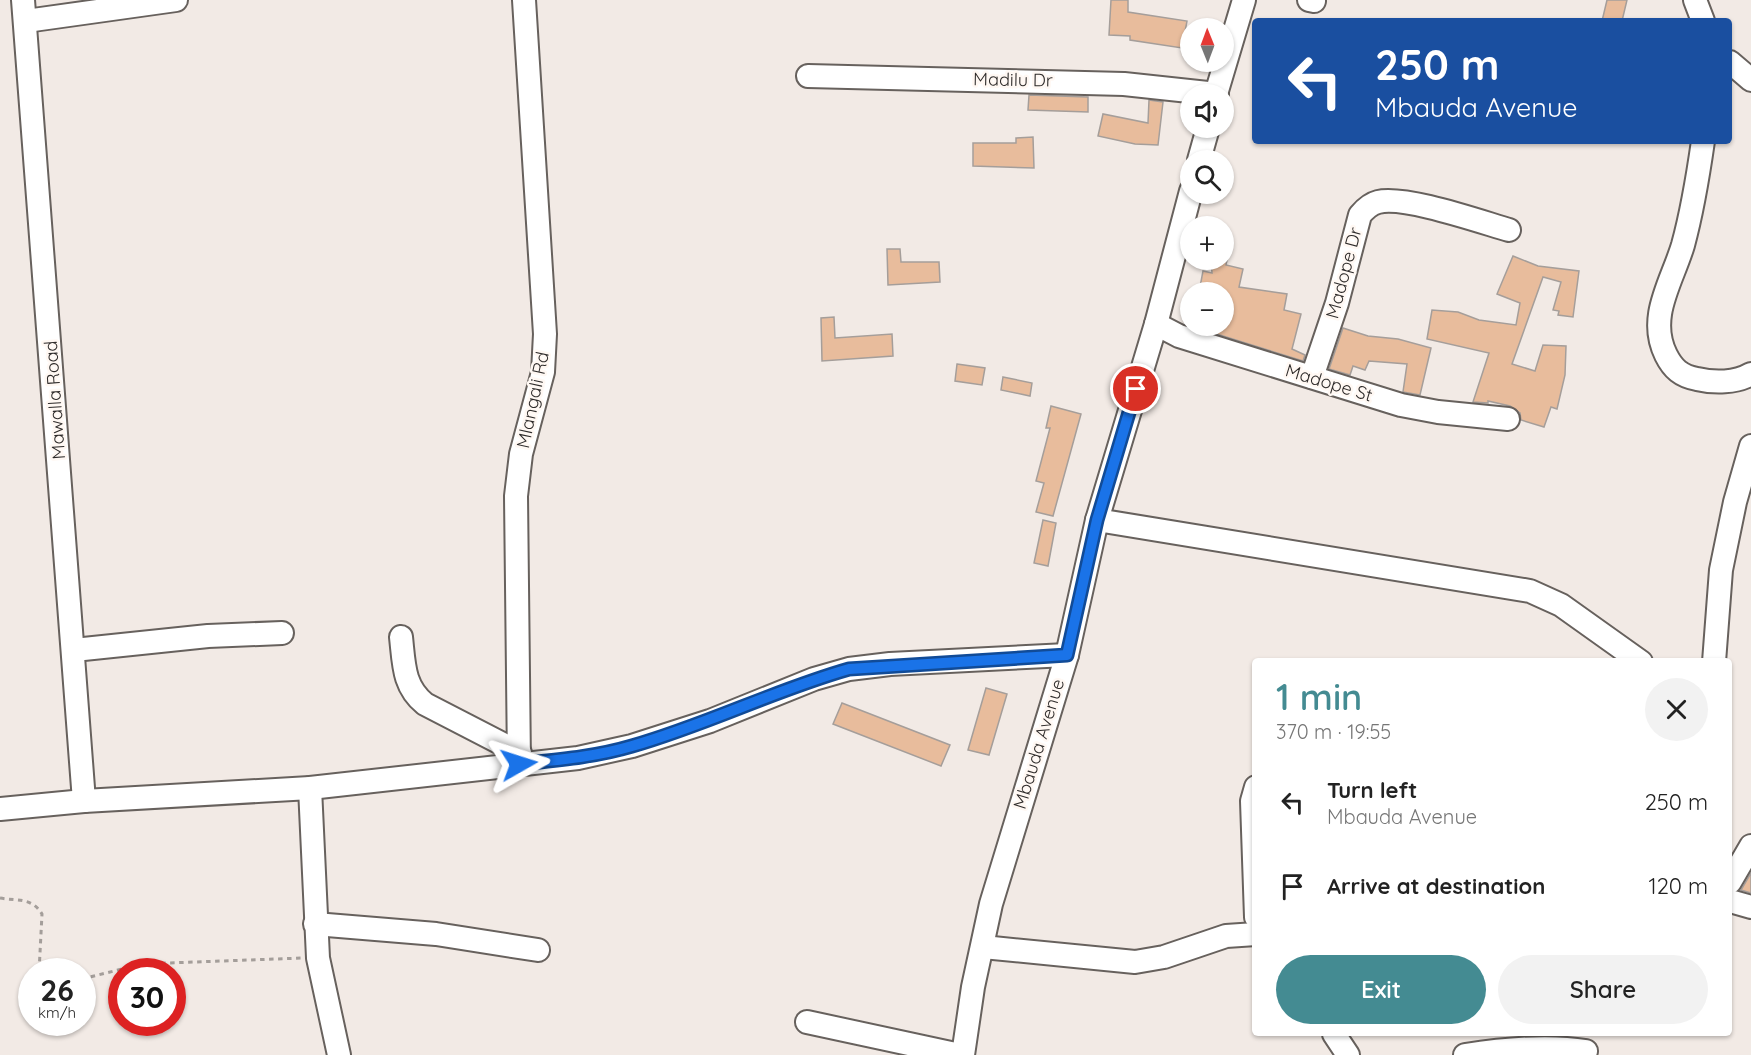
<!DOCTYPE html>
<html lang="en">
<head>
<meta charset="utf-8">
<style>
  body { margin:0; font-family:Quicksand,sans-serif; background:#f2f2f2; color:#222; height:100vh; display:flex; flex-direction:column; font-size:22px; white-space:nowrap }
  * { box-sizing:border-box; margin:0 }
  p { font-size:20px; color:#767676 }
  .icon { flex:none; width:33px; height:33px; fill:none; stroke:currentColor; stroke-width:2; stroke-linecap:round; stroke-linejoin:round }
  .map { position:relative; flex:1; overflow:hidden }
  .sheet { position:absolute; left:1252px; top:658px; width:480px; height:378px; display:flex; flex-direction:column; background:#fff; border-radius:6px; box-shadow:0 2px 4px #0004 }
  .sheet>* { flex:none }
  .top-card { position:absolute; left:1252px; top:18px; width:480px; height:126px; border-radius:6px; box-shadow:0 2px 4px #0004; background:#1a4fa0; color:#fff; overflow:hidden }
  .needle { width:39px; rotate:359deg }
  .controls { position:absolute; left:1180px; top:18px; display:grid; gap:12px }
  .controls a { display:grid; place-items:center; width:54px; height:54px; border-radius:50%; background:#fff; box-shadow:0 2px 4px #0004; font-size:30px }
  .speed { position:absolute; left:18px; top:958px; display:flex; gap:12px; font-size:30px; font-weight:700; text-align:center }
  .speed>* { display:grid; place-content:center; width:78px; height:78px; border-radius:50%; background:#fff; box-shadow:0 2px 4px #0004; line-height:1 }
  .speed small { font-size:15px; font-weight:400 }
  .speed .limit { border:9px solid #d22; background:#fff; color:#111 }
  .pin { position:absolute; display:grid; place-items:center; width:51px; height:51px; color:#fff; margin:-26px; border:3px solid #fff; border-radius:50%; box-shadow:0 2px 6px #0007 }
  .me { position:absolute; width:66px; margin:-33px; rotate:84deg; stroke-linejoin:round; filter:drop-shadow(0 0 4px #0008) }
  .turn { display:flex; align-items:center; gap:21px; height:126px; padding:0 24px; font-size:27px }
  .turn .icon { width:78px; height:78px; stroke-width:2.5 }
  .turn b { display:block; font-size:42px; line-height:51px }
  .round { display:grid; place-items:center; flex:none; width:63px; height:63px; border-radius:32px; background:#f2f2f2 }
  .headline { display:flex; align-items:center; justify-content:space-between; height:102px; padding:0 24px }
  h1 { font-size:36px; font-weight:600; line-height:45px; color:#448b92 }
  .primary-button { display:flex; gap:12px; margin-top:auto; padding:12px 24px }
  .primary-button a { flex:1; height:69px; border-radius:36px; background:#448b92; color:#fff; font-size:24px; font-weight:600; line-height:69px; text-align:center }
  .primary-button a+a { background:#f2f2f2; color:#222 }
  ul { padding:0; list-style:none }
  li { display:flex; align-items:center; gap:18px; height:84px; padding:0 24px }
  li div { flex:1 }
  li b { display:block; font-size:22px }
  li em { font-style:normal }
  .map>svg:first-child { display:block }
  .building { fill:#e8bc9c; stroke:#a59e9a; stroke-width:1.5 }
  .lines { fill:none; stroke-linecap:round; stroke-linejoin:round }
  .minor-casing { stroke:#67615d; stroke-width:26 }
  .path { stroke:#a49e9a; stroke-width:3; stroke-dasharray:4.5 4.5; stroke-linecap:butt }
  .minor { stroke:#fff; stroke-width:22 }
  .route-casing { stroke:#114b97; stroke-width:15 }
  .route { stroke:#1a73e8; stroke-width:10 }
  .labels { text-anchor:middle; stroke-width:5; stroke-linejoin:round; paint-order:stroke }
  .street-label { font-size:18px; fill:#2e2b2a; stroke:#fff8f3 }
</style>
</head>
<body>
<div class="map">
<svg width="1751" height="1055" viewBox="0 0 1751 1055">
  <rect width="100%" height="100%" fill="#f2eae5"/>
  <!-- building -->
  <g class="building">
    <polygon points="1111,0 1128,0 1128,12 1187,21 1182,48 1130,40 1130,36 1109,35"/>
    <polygon points="1607,0 1627,0 1622,21 1602,21"/>
    <polygon points="1029,95 1088,97 1088,112 1028,110"/>
    <polygon points="1149,100 1163,102 1158,145 1135,144 1098,136 1103,114 1148,123"/>
    <polygon points="1033,137 1034,168 973,166 973,143 1016,143 1016,138"/>
    <polygon points="887,249 900,249 901,262 939,262 940,282 888,285"/>
    <polygon points="1513,256 1538,266 1579,271 1573,317 1558,315 1559,311 1553,310 1561,282 1543,277 1512,364 1535,371 1543,345 1566,346 1565,375 1557,409 1551,407 1544,427 1521,420 1520,413 1510,406 1488,401 1488,403 1473,402 1489,353 1427,339 1432,310 1458,312 1479,320 1516,325 1520,303 1497,294"/>
    <polygon points="1211,260 1227,260 1226,265 1243,269 1239,287 1287,294 1284,310 1301,314 1292,349 1305,355 1303,361 1207,331 1208,326 1224,326 1224,291 1200,287 1203,271 1212,273"/>
    <polygon points="834,317 835,338 892,334 893,356 822,361 821,318"/>
    <polygon points="1343,328 1368,336 1398,339 1431,348 1420,395 1403,392 1407,364 1369,361 1365,370 1353,366 1350,375 1329,369"/>
    <polygon points="957,364 985,368 982,385 955,381"/>
    <polygon points="1003,377 1032,383 1030,396 1001,390"/>
    <polygon points="1051,406 1081,414 1053,516 1036,512 1044,483 1036,481 1050,428 1046,428"/>
    <polygon points="1043,520 1056,523 1048,566 1034,563"/>
    <polygon points="986,688 1007,694 989,755 968,750"/>
    <polygon points="842,703 950,745 941,766 833,724"/>
    <polygon points="1751,873 1751,893 1741,890"/>
  </g>
  <g class="lines">
    <defs>
      <g id="minor">
        <polyline points="23,0 84,801"/>
        <polyline points="1309,0 1314,1"/>
        <polyline points="1695,0 1703,21"/>
        <polyline points="26,21 176,0"/>
        <polyline points="1730,62 1751,80"/>
        <polyline points="808,76 1124,84 1217,94"/>
        <polyline points="1216,94 1244,0"/>
        <path d="M1703,141C1698,176 1692,212 1683,245C1672,282 1647,317 1666,355C1673,369 1681,376 1697,379C1714,383 1736,383 1751,374"/>
        <polyline points="1199,160 1208,128"/>
        <polyline points="1156,324 1179,336 1401,405 1438,412 1508,419"/>
        <path d="M1312,377L1337,303L1360,215C1365,209 1370,204 1378,202C1404,195 1481,222 1509,230"/>
        <polyline points="1097,520 1530,591 1561,605 1641,662"/>
        <path d="M401,637C404,664 403,686 425,704L520,753"/>
        <polyline points="74,650 208,636 282,633"/>
        <polyline points="1714,662 1721,570 1735,502 1751,446"/>
        <polyline points="519,764 516,496 521,454 543,372 545,334 524,0"/>
        <polyline points="1256,787 1252,801 1256,917"/>
        <polyline points="310,788 318,958 339,1055"/>
        <polyline points="0,809 84,801 310,788 578,758 632,746 710,721 814,679 849,669 890,664 1067,655"/>
        <polyline points="1730,882 1751,846"/>
        <polyline points="1730,901 1751,907"/>
        <polyline points="315,924 436,934 538,950"/>
        <polyline points="983,947 1135,962 1164,957 1226,936 1256,934"/>
        <polyline points="807,1022 960,1055"/>
        <polyline points="1334,1034 1348,1055"/>
        <polyline points="963,1055 973,987 991,904 1067,655 1097,520 1156,324 1191,191"/>
        <path d="M1465,1055C1504,1049 1547,1045 1586,1051"/>
      </g>
    </defs>
    <!-- minor casing -->
    <use href="#minor" class="minor-casing"/>
    <!-- path -->
    <g class="path">
      <path d="M0,898C16,901 32,897 42,914L39,972"/>
      <polyline points="82,979 142,964 302,958"/>
    </g>
    <!-- minor -->
    <use href="#minor" class="minor"/>
  </g>
  <g class="lines">
    <defs>
      <path id="route" d="M519,764C557,760 595,757 632,746C706,725 775,690 849,669L1067,655L1097,520L1136,389"/>
    </defs>
    <!-- route casing -->
    <use href="#route" class="route-casing"/>
    <!-- route -->
    <use href="#route" class="route"/>
  </g>
  <g class="labels">
    <!-- street labels -->
    <g class="street-label">
      <text transform="translate(1013 80) rotate(1)" y="6">Madilu Dr</text>
      <text transform="translate(1344 273) rotate(-75)" y="6">Madope Dr</text>
      <text transform="translate(1329 383) rotate(17)" y="6">Madope St</text>
      <text transform="translate(55 400) rotate(-94)" y="6">Mawalla Road</text>
      <text transform="translate(533 400) rotate(-78)" y="6">Mlangali Rd</text>
      <text transform="translate(1039 744) rotate(-73)" y="6">Mbauda Avenue</text>
    </g>
  </g>
</svg>
<div class="controls">
<a><svg class="needle" viewBox="-14 -14 28 28"><path d="M0-13l5 13h-10z" fill="#e53935"/><path d="M0 13l5-13h-10z" fill="#767676"/></svg></a>
<a><svg class="icon" aria-label="sound" viewBox="0 0 24 24"><path d="M4 9h4l5-4v14l-5-4H4zM17 9q2 3 0 6"/></svg></a>
<a><svg class="icon" aria-label="search" viewBox="0 0 24 24"><circle cx="10" cy="10" r="6"/><path d="M15 15l6 6"/></svg></a>
<a>+</a>
<a>−</a>
</div>
<div class="speed"><div>26<small>km/h</small></div><div class="limit">30</div></div>
<div class="pin" style="left:1136px;top:389px;background:#d93025"><svg class="icon" aria-label="arrive" viewBox="0 0 24 24"><path d="M6 21V4h12l-3 4 3 4H6"/></svg></div>
<svg class="me" style="left:519px;top:764px" viewBox="-20 -20 40 40"><path d="M0-17L14 15 0 8-14 15z" fill="#1a73e8" stroke="#fff" stroke-width="4"/></svg>
<div class="top-card">
<div class="turn"><svg class="icon" aria-label="left" viewBox="0 0 24 24"><path d="M17 20v-9H6M10 6l-5 5 5 5"/></svg><div><b>250 m</b>Mbauda Avenue</div></div>
</div>
<section class="sheet">
<div class="headline"><div><h1>1 min</h1><p>370 m · 19:55</p></div><a class="round"><svg class="icon" aria-label="close" viewBox="0 0 24 24"><path d="M6 6l12 12M18 6L6 18"/></svg></a></div>
<ul>
<li><svg class="icon" aria-label="left" viewBox="0 0 24 24"><path d="M17 20v-9H6M10 6l-5 5 5 5"/></svg><div><b>Turn left</b><p>Mbauda Avenue</p></div><em>250 m</em></li>
<li><svg class="icon" aria-label="arrive" viewBox="0 0 24 24"><path d="M6 21V4h12l-3 4 3 4H6"/></svg><div><b>Arrive at destination</b></div><em>120 m</em></li>
</ul>
<div class="primary-button"><a>Exit</a><a>Share</a></div>
</section>
</div>
</body>
</html>
